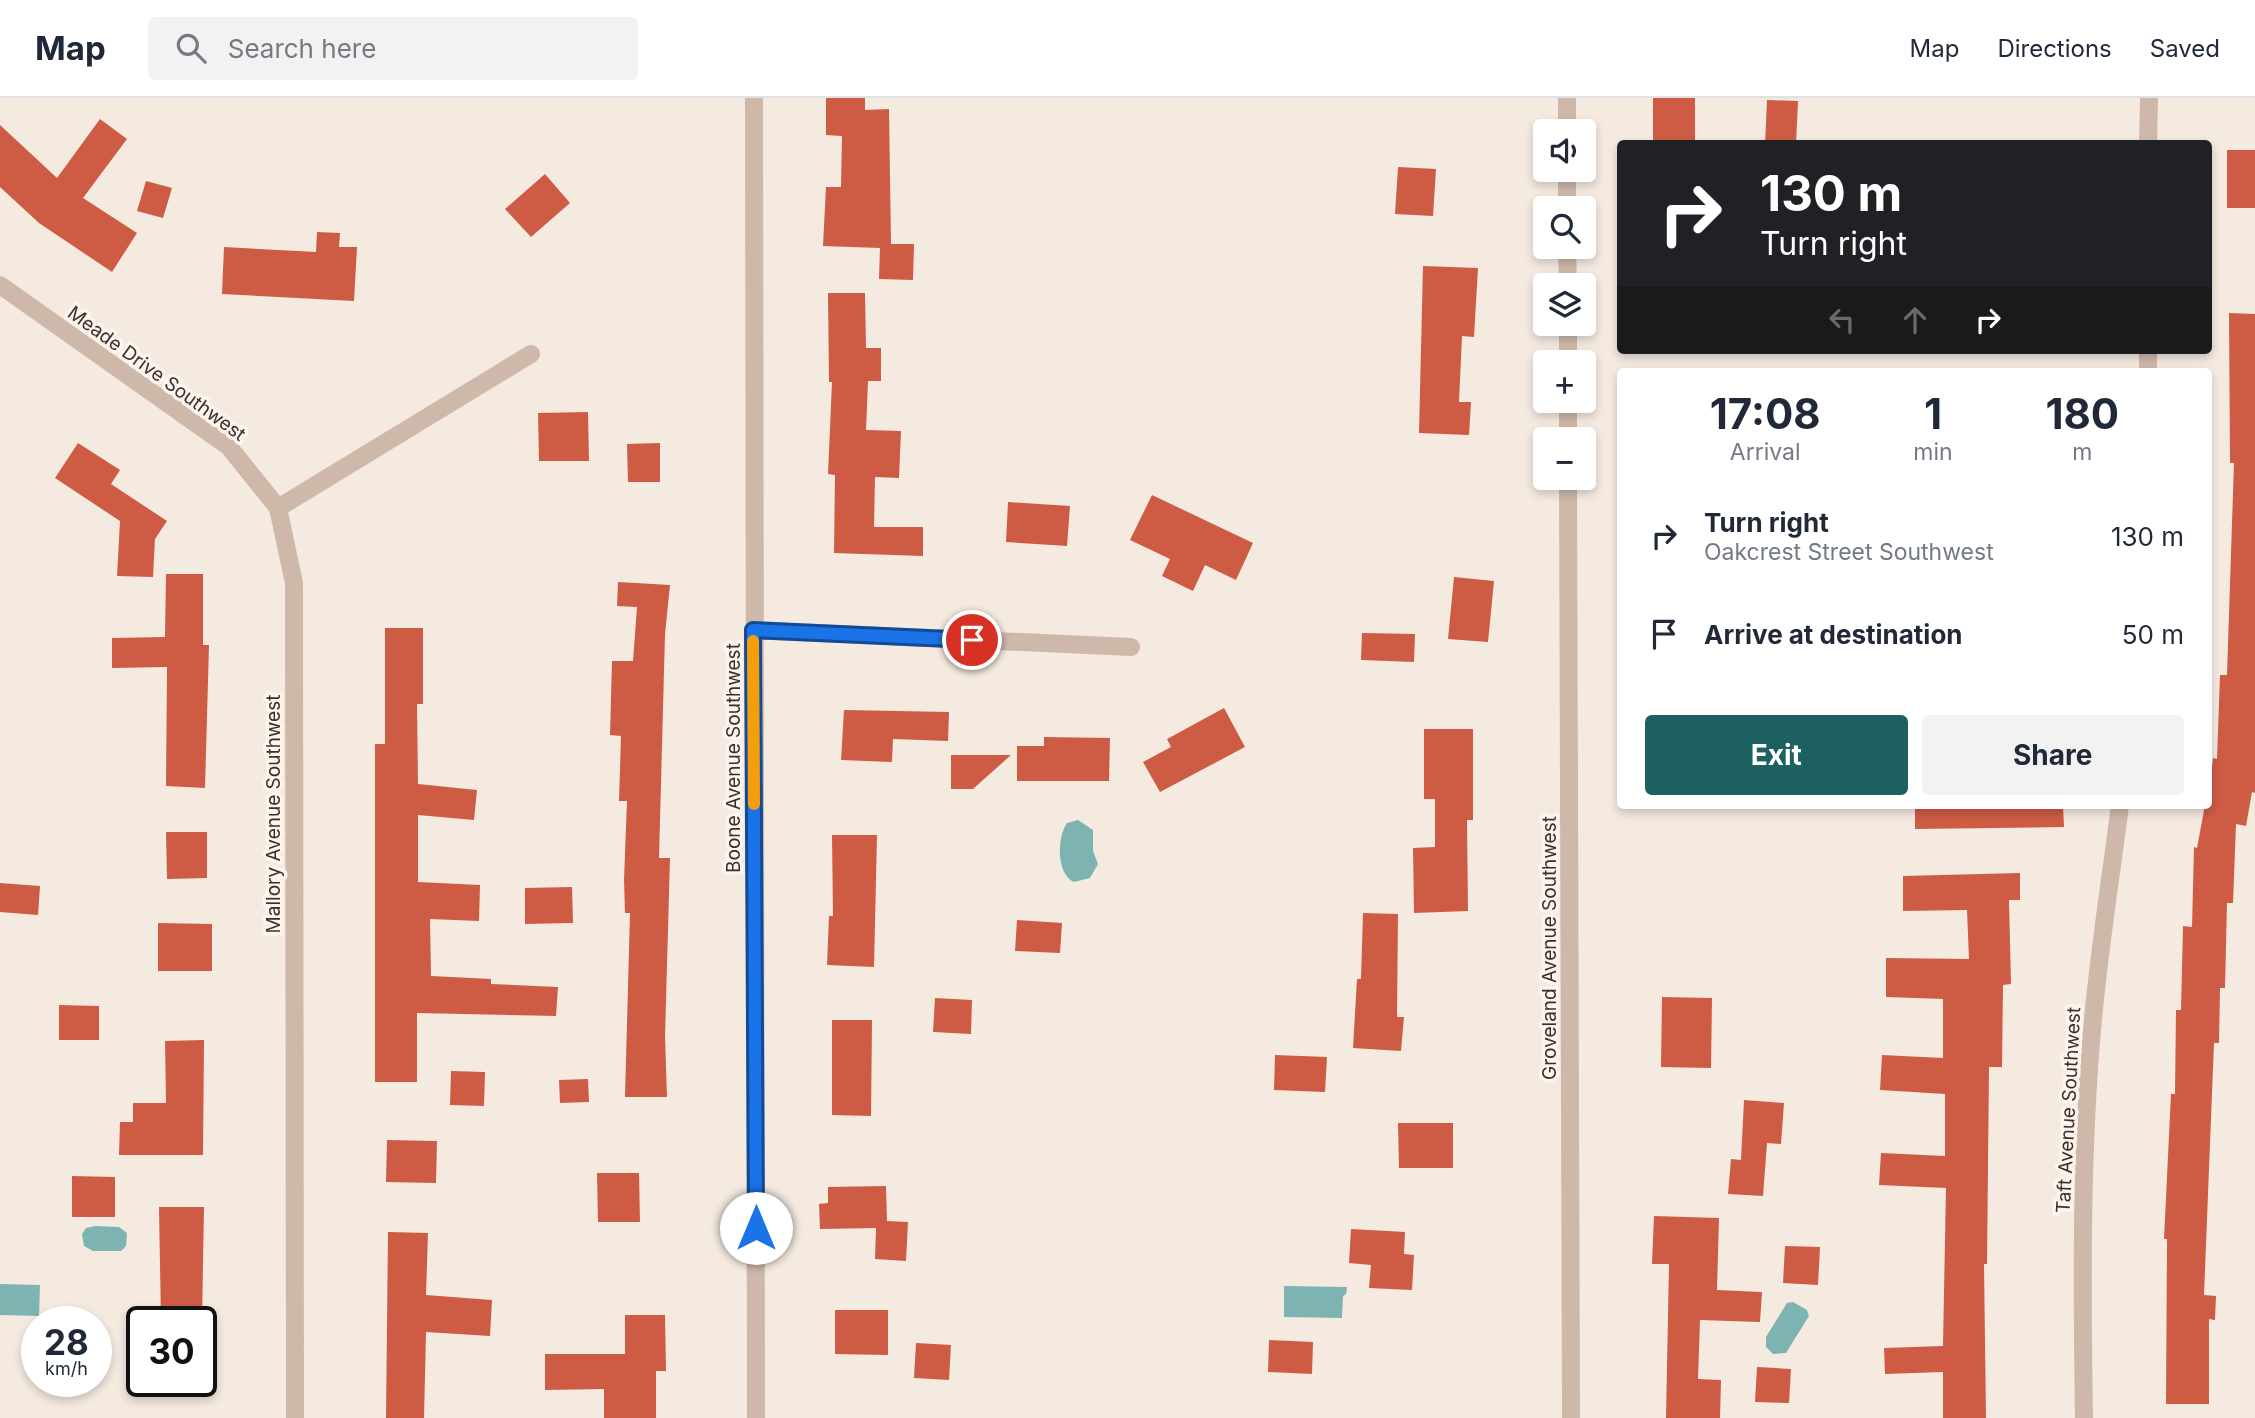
<!DOCTYPE html>
<html lang="en">
<head>
<meta charset="utf-8">
<style>
  body { margin:0; font-family:Inter,sans-serif; background:#f2f2f3; color:#1f2937; height:100vh; display:flex; flex-direction:column; font-size:26px; white-space:nowrap }
  * { box-sizing:border-box; margin:0 }
  p { font-size:23px; color:#747a83 }
  .icon { flex:none; width:38px; height:38px; fill:none; stroke:currentColor; stroke-width:2; stroke-linecap:round; stroke-linejoin:round }
  .map { position:relative; flex:1; overflow:hidden }
  .side { position:absolute; left:1617px; top:270px; width:595px; height:441px; display:flex; flex-direction:column; background:#fff; border-radius:7px; box-shadow:0 4px 10px #0003 }
  .side>* { flex:none }
  .guide { position:absolute; left:1617px; top:42px; width:595px; height:214px; border-radius:7px; box-shadow:0 4px 10px #0003; background:#202124; color:#fff; overflow:hidden }
  .fabs { position:absolute; left:1533px; top:21px; display:grid; gap:14px }
  .fabs a { display:grid; place-items:center; width:63px; height:63px; border-radius:7px; background:#fff; box-shadow:0 4px 10px #0003; font-size:35px }
  .speed { position:absolute; left:21px; top:1208px; display:flex; gap:14px; font-size:35px; font-weight:700; text-align:center }
  .speed>* { display:grid; place-content:center; width:91px; height:91px; border-radius:50%; background:#fff; box-shadow:0 4px 10px #0003; line-height:1 }
  .speed small { font-size:18px; font-weight:400 }
  .speed .limit { border:4px solid #111; border-radius:10px; background:#fff; color:#111 }
  .pin { position:absolute; display:grid; place-items:center; width:60px; height:60px; color:#fff; margin:-30px; border:4px solid #fff; border-radius:50%; box-shadow:0 2px 7px #0007 }
  .me { position:absolute; width:77px; margin:-38px; rotate:0deg; stroke-linejoin:round; filter:drop-shadow(0 0 5px #0008) }
  .turn { display:flex; align-items:center; gap:24px; height:147px; padding:0 28px; font-size:32px }
  .turn .icon { width:91px; height:91px; stroke-width:2.5 }
  .turn b { display:block; font-size:49px; line-height:60px }
  .lanes { display:flex; align-items:center; height:66px; padding:0 28px; background:#0003; justify-content:center; gap:35px; direction:ltr }
  .lanes .off { opacity:.35 }
  .eta { display:flex; justify-content:space-evenly; align-items:center; height:119px; text-align:center }
  .eta b { font-size:42px; font-weight:700; line-height:49px }
  .primary-button { display:flex; gap:14px; margin-top:auto; padding:14px 28px }
  .primary-button a { flex:1; height:80px; border-radius:7px; background:#1c6160; color:#fff; font-size:28px; font-weight:700; line-height:80px; text-align:center }
  .primary-button a+a { background:#f2f2f3; color:#1f2937 }
  ul { padding:0; list-style:none }
  li { display:flex; align-items:center; gap:21px; height:98px; padding:0 28px }
  li div { flex:1 }
  li b { display:block; font-size:26px }
  li em { font-style:normal }
  header { display:flex; align-items:center; gap:42px; box-sizing:border-box; height:98px; padding:0 35px; background:#fff; border-bottom:2px solid #e0e1e3 }
  header strong { font-size:33px }
  nav { display:flex; gap:38px; margin-inline-start:auto; font-size:24px }
  .search { width:490px; height:63px; background:#f2f2f3; display:flex; align-items:center; gap:18px; box-sizing:border-box; padding:0 24px; border-radius:7px; color:#747a83; font-size:26px }
  .map>svg:first-child { display:block }
  .water { fill:#7db4b2 }
  .building { fill:#ce5c45 }
  .lines { fill:none; stroke-linecap:round; stroke-linejoin:round }
  .street { stroke:#ceb8aa; stroke-width:18 }
  .route-casing { stroke:#114b97; stroke-width:18 }
  .route { stroke:#1a73e8; stroke-width:12 }
  .slow { stroke:#f59e0b; stroke-width:12 }
  .labels { text-anchor:middle; stroke-width:7; stroke-linejoin:round; paint-order:stroke }
  .street-label { font-size:19px; fill:#3c2e2a; stroke:#fcf4ed }
</style>
</head>
<body>
<header>
<strong>Map</strong>
<div class="search"><svg class="icon" aria-label="search" viewBox="0 0 24 24"><circle cx="10" cy="10" r="6"/><path d="M15 15l6 6"/></svg>Search here</div>
<nav><a>Map</a><a>Directions</a><a>Saved</a></nav>
</header>
<div class="map">
<svg width="2255" height="1320" viewBox="0 0 2255 1320">
  <rect width="100%" height="100%" fill="#f5eae0"/>
  <!-- water -->
  <g class="water">
    <path d="M1078,722L1093,732V753L1098,766L1090,780L1074,784C1056,776 1057,739 1067,725Z"/>
    <polygon points="95,1128 119,1129 127,1135 126,1148 121,1153 93,1153 84,1148 82,1136 86,1130"/>
    <polygon points="0,1186 40,1187 39,1218 0,1217"/>
    <polygon points="1284,1188 1347,1189 1346,1196 1343,1198 1342,1220 1284,1219"/>
    <polygon points="1793,1204 1807,1212 1809,1218 1786,1255 1773,1256 1766,1249 1766,1239 1787,1205"/>
  </g>
  <!-- building -->
  <g class="building">
    <polygon points="826,0 865,0 865,12 889,11 891,146 914,146 913,182 879,181 880,150 823,148 826,89 841,89 842,38 826,37"/>
    <rect x="1653" y="0" width="42" height="46"/>
    <polygon points="1767,2 1798,3 1796,46 1765,46"/>
    <polygon points="100,21 127,41 83,100 137,135 112,174 39,125 0,89 0,27 57,80"/>
    <rect x="2227" y="52" width="28" height="58"/>
    <polygon points="1398,69 1436,71 1433,118 1395,116"/>
    <polygon points="545,76 570,105 531,139 505,111"/>
    <polygon points="146,83 172,90 163,120 137,113"/>
    <polygon points="317,134 340,135 339,149 357,149 354,203 222,196 224,149 316,154"/>
    <polygon points="1423,168 1478,170 1474,239 1462,238 1459,304 1471,304 1469,337 1419,335"/>
    <polygon points="828,195 865,195 866,250 881,250 881,283 868,283 866,332 901,333 899,380 875,379 874,429 923,429 923,458 834,455 835,377 828,376 832,284 829,284"/>
    <polygon points="2229,215 2255,216 2255,695 2252,694 2246,728 2236,726 2233,805 2227,805 2225,890 2220,890 2219,945 2214,945 2204,1197 2216,1198 2215,1222 2209,1221 2209,1306 2166,1306 2167,1141 2164,1141 2171,996 2175,996 2176,912 2181,912 2183,828 2192,829 2194,749 2197,750 2205,707 2208,707 2213,660 2217,661 2220,577 2227,577 2234,365 2230,365"/>
    <polygon points="588,314 589,363 539,363 538,315"/>
    <polygon points="78,345 120,372 111,386 167,423 155,441 153,479 117,478 120,423 55,380"/>
    <polygon points="660,345 660,384 628,384 627,346"/>
    <polygon points="1152,397 1253,445 1236,482 1205,467 1193,493 1162,478 1170,461 1130,442"/>
    <polygon points="1008,404 1070,408 1067,448 1006,444"/>
    <polygon points="166,476 203,476 203,547 209,547 205,690 166,688 167,569 112,570 112,540 165,539"/>
    <polygon points="1454,479 1494,483 1488,544 1448,541"/>
    <polygon points="618,484 670,487 665,536 659,760 670,760 665,939 667,999 625,999 630,815 625,815 624,782 627,703 619,703 621,638 610,637 612,563 633,563 637,509 617,508"/>
    <polygon points="385,530 423,530 423,606 417,606 418,686 477,692 474,722 418,717 418,784 480,787 479,823 430,821 431,878 491,881 491,886 558,889 556,918 417,915 417,984 375,984 375,646 385,646"/>
    <polygon points="1362,535 1415,536 1414,564 1361,562"/>
    <polygon points="1224,610 1245,649 1160,694 1143,664 1171,649 1167,641"/>
    <polygon points="844,612 949,614 948,643 893,641 892,664 841,662"/>
    <polygon points="1424,631 1473,631 1473,722 1467,722 1468,813 1414,815 1413,750 1435,749 1435,701 1424,701"/>
    <polygon points="1044,639 1110,640 1109,683 1017,683 1017,648 1044,648"/>
    <polygon points="951,657 1011,657 973,691 951,691"/>
    <polygon points="1915,707 2063,707 2064,729 1915,731"/>
    <polygon points="166,734 207,734 207,780 167,781"/>
    <polygon points="832,737 877,737 874,869 827,867 829,818 833,818"/>
    <polygon points="2020,775 2020,802 2009,802 2011,886 2003,887 2002,969 1989,969 1987,1166 1984,1166 1986,1320 1943,1320 1943,1274 1885,1276 1884,1250 1943,1248 1946,1090 1879,1087 1881,1055 1945,1058 1945,996 1880,992 1882,957 1943,960 1943,901 1886,899 1886,860 1969,861 1967,812 1903,813 1903,778"/>
    <polygon points="0,785 40,788 38,817 0,814"/>
    <polygon points="572,789 573,825 525,826 525,790"/>
    <polygon points="1363,815 1398,816 1397,919 1404,919 1401,953 1353,950 1357,881 1361,881"/>
    <polygon points="1017,822 1062,825 1060,855 1015,853"/>
    <polygon points="158,825 212,826 212,873 158,873"/>
    <polygon points="1662,899 1712,900 1711,970 1661,969"/>
    <polygon points="935,900 972,902 971,936 933,934"/>
    <polygon points="59,907 99,908 99,942 59,942"/>
    <polygon points="832,922 872,922 871,1018 832,1017"/>
    <polygon points="204,942 203,1057 119,1057 120,1024 133,1024 133,1005 166,1005 165,943"/>
    <polygon points="1275,957 1327,959 1325,994 1274,992"/>
    <polygon points="451,973 485,974 484,1008 450,1007"/>
    <polygon points="588,981 589,1004 560,1005 559,982"/>
    <polygon points="1744,1002 1784,1005 1781,1046 1767,1045 1763,1098 1728,1096 1731,1061 1741,1062"/>
    <polygon points="1398,1025 1453,1025 1453,1070 1399,1070"/>
    <polygon points="387,1042 437,1043 436,1085 386,1084"/>
    <polygon points="597,1075 639,1075 640,1124 598,1124"/>
    <polygon points="72,1078 115,1079 115,1119 72,1119"/>
    <polygon points="886,1088 887,1123 908,1124 906,1163 875,1161 876,1130 820,1131 819,1106 828,1105 828,1089"/>
    <polygon points="159,1109 204,1109 202,1223 161,1223"/>
    <polygon points="1654,1118 1719,1120 1717,1192 1762,1194 1760,1224 1700,1222 1698,1281 1721,1282 1720,1320 1666,1320 1669,1166 1652,1166"/>
    <polygon points="1351,1131 1405,1134 1404,1156 1414,1157 1412,1192 1369,1190 1371,1167 1349,1165"/>
    <polygon points="388,1134 428,1135 426,1197 492,1202 490,1238 426,1234 424,1320 386,1320"/>
    <polygon points="1785,1148 1820,1149 1818,1187 1783,1185"/>
    <polygon points="835,1212 888,1212 888,1257 835,1256"/>
    <polygon points="625,1217 665,1217 666,1273 656,1273 656,1320 604,1320 604,1291 545,1292 545,1256 625,1256"/>
    <polygon points="1269,1242 1313,1244 1312,1276 1268,1274"/>
    <polygon points="916,1245 951,1247 949,1282 914,1280"/>
    <polygon points="1757,1269 1791,1271 1789,1305 1755,1304"/>
  </g>
  <g class="lines">
    <!-- street -->
    <g class="street">
      <polyline points="754,0 756,1320"/>
      <polyline points="1567,0 1567,33"/>
      <polyline points="2148,46 2149,0"/>
      <polyline points="1567,72 1567,110"/>
      <polyline points="1567,149 1568,187"/>
      <polyline points="0,187 229,349 278,410 294,485 295,1320"/>
      <polyline points="1568,226 1568,264"/>
      <polyline points="2148,273 2148,252"/>
      <polyline points="1568,303 1568,341"/>
      <polyline points="1568,380 1571,1320"/>
      <polyline points="278,410 531,256"/>
      <polyline points="753,532 1131,549"/>
      <path d="M2084,1320C2082,1195 2081,1069 2091,944C2097,865 2110,786 2120,707"/>
    </g>
  </g>
  <g class="lines">
    <defs>
      <polyline id="route" points="756,1130 753,532 972,542"/>
    </defs>
    <!-- route casing -->
    <use href="#route" class="route-casing"/>
    <!-- route -->
    <use href="#route" class="route"/>
    <!-- slow -->
    <polyline class="slow" points="753,543 754,706"/>
  </g>
  <g class="labels">
    <!-- street labels -->
    <g class="street-label">
      <text transform="translate(157 275) rotate(36)" y="7">Meade Drive Southwest</text>
      <text transform="translate(733 660) rotate(-90)" y="7">Boone Avenue Southwest</text>
      <text transform="translate(273 716) rotate(-90)" y="7">Mallory Avenue Southwest</text>
      <text transform="translate(1549 850) rotate(-90)" y="7">Groveland Avenue Southwest</text>
      <text transform="translate(2068 1012) rotate(-87)" y="7">Taft Avenue Southwest</text>
    </g>
  </g>
</svg>
<div class="fabs">
<a><svg class="icon" aria-label="sound" viewBox="0 0 24 24"><path d="M4 9h4l5-4v14l-5-4H4zM17 9q2 3 0 6"/></svg></a>
<a><svg class="icon" aria-label="search" viewBox="0 0 24 24"><circle cx="10" cy="10" r="6"/><path d="M15 15l6 6"/></svg></a>
<a><svg class="icon" aria-label="layers" viewBox="0 0 24 24"><path d="M12 4l9 5-9 5-9-5zM3 14l9 5 9-5"/></svg></a>
<a>+</a>
<a>−</a>
</div>
<div class="speed"><div>28<small>km/h</small></div><div class="limit">30</div></div>
<div class="pin" style="left:972px;top:542px;background:#d93025"><svg class="icon" aria-label="arrive" viewBox="0 0 24 24"><path d="M6 21V4h12l-3 4 3 4H6"/></svg></div>
<svg class="me" style="left:756px;top:1130px" viewBox="-20 -20 40 40"><circle r="19" fill="#fff"/><path d="M0-13L10 11 0 6-10 11z" fill="#1a73e8"/></svg>
<div class="guide">
<div class="turn"><svg class="icon" aria-label="right" viewBox="0 0 24 24"><path d="M7 20v-9h11M14 6l5 5-5 5"/></svg><div><b>130 m</b>Turn right</div></div>
<div class="lanes"><svg class="icon off" aria-label="left" viewBox="0 0 24 24"><path d="M17 20v-9H6M10 6l-5 5 5 5"/></svg><svg class="icon off" aria-label="ahead" viewBox="0 0 24 24"><path d="M12 20V5M6 11l6-6 6 6"/></svg><svg class="icon" aria-label="right" viewBox="0 0 24 24"><path d="M7 20v-9h11M14 6l5 5-5 5"/></svg></div>
</div>
<section class="side">
<div class="eta">
<div><b>17:08</b><p>Arrival</p></div>
<div><b>1</b><p>min</p></div>
<div><b>180</b><p>m</p></div>
</div>
<ul>
<li><svg class="icon" aria-label="right" viewBox="0 0 24 24"><path d="M7 20v-9h11M14 6l5 5-5 5"/></svg><div><b>Turn right</b><p>Oakcrest Street Southwest</p></div><em>130 m</em></li>
<li><svg class="icon" aria-label="arrive" viewBox="0 0 24 24"><path d="M6 21V4h12l-3 4 3 4H6"/></svg><div><b>Arrive at destination</b></div><em>50 m</em></li>
</ul>
<div class="primary-button"><a>Exit</a><a>Share</a></div>
</section>
</div>
</body>
</html>
